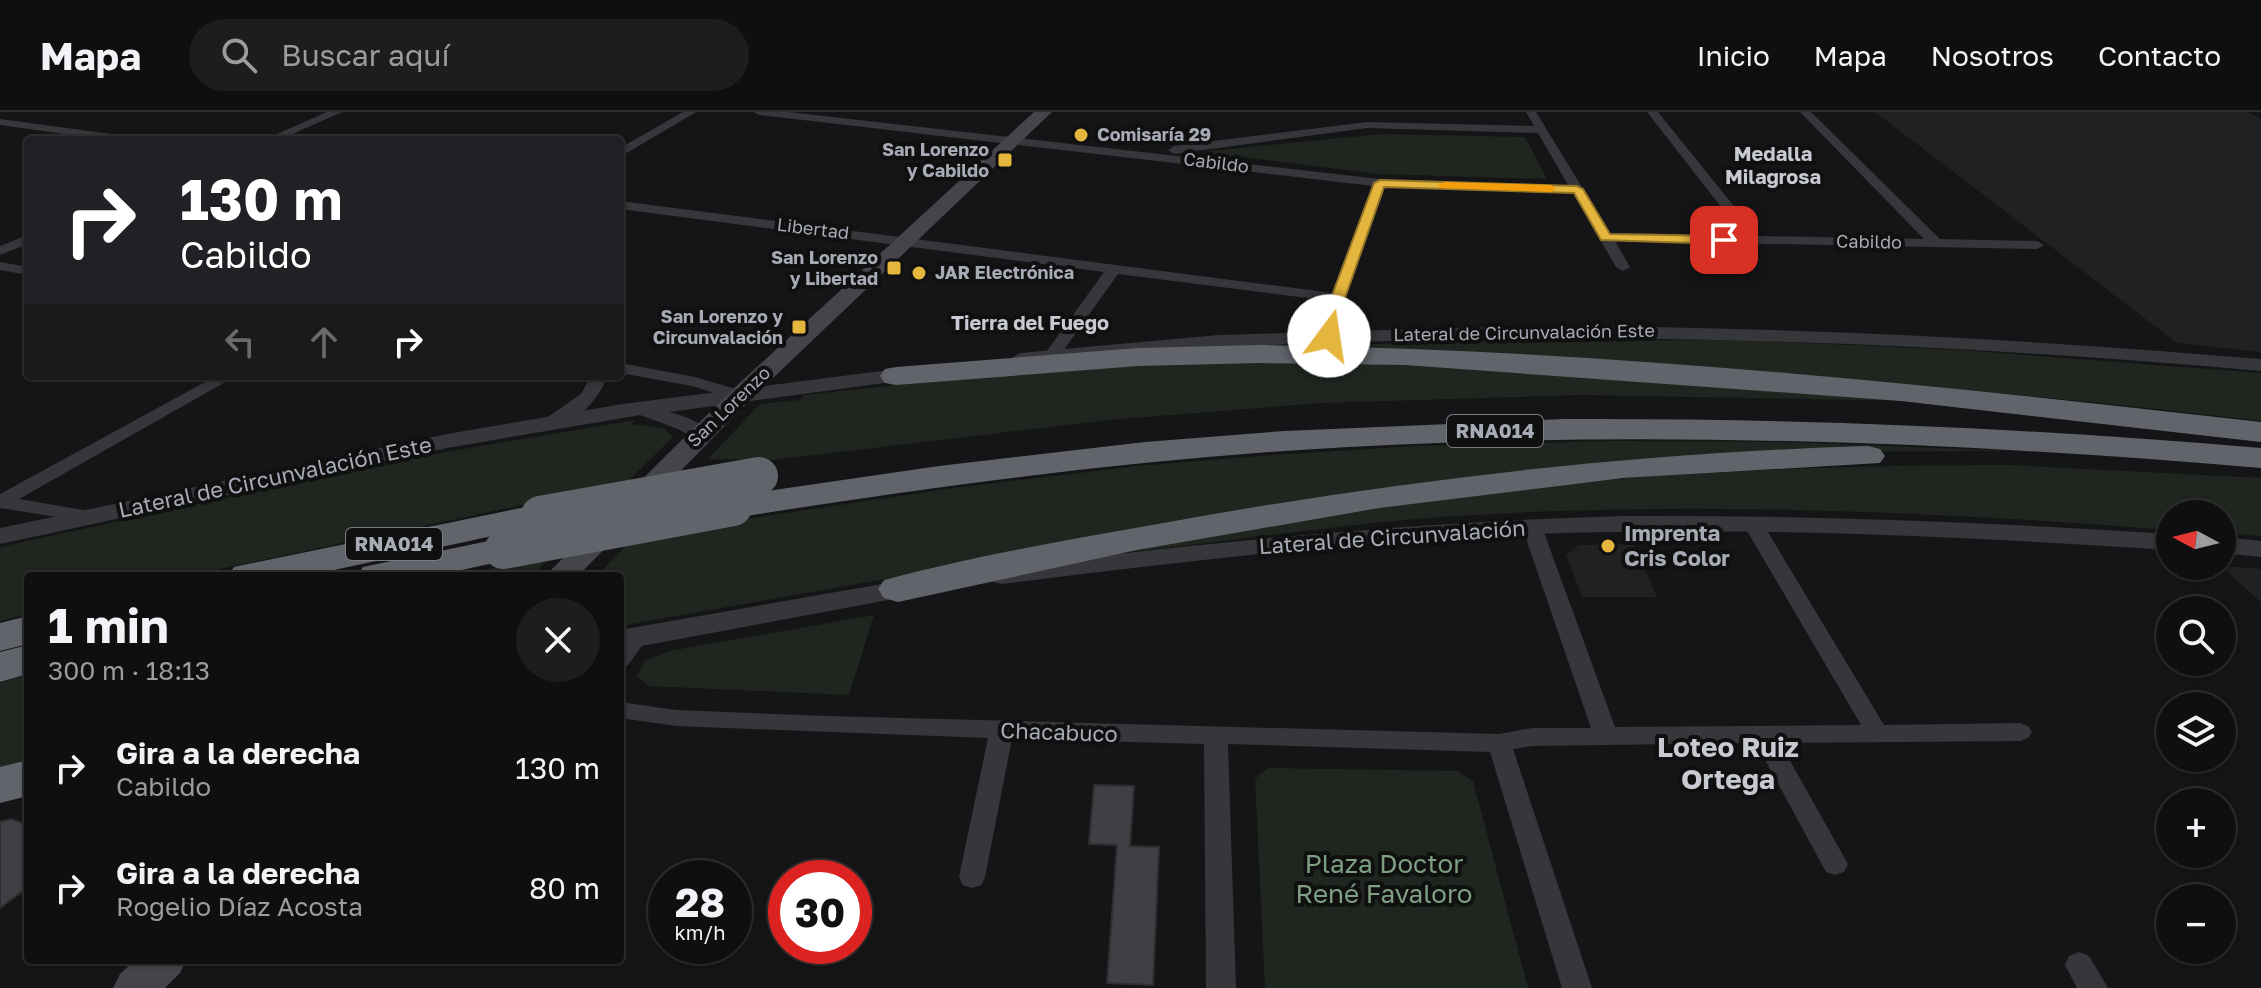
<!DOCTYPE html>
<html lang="es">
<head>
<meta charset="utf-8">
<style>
  body { margin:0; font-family:"Golos Text",sans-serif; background:#1e1d1e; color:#f1f3f6; height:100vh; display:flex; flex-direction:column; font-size:30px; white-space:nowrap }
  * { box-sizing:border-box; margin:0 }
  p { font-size:26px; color:#9c9c9f }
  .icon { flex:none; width:44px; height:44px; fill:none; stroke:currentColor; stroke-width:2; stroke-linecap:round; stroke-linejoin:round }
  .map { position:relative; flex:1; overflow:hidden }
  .details { position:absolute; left:24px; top:460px; width:600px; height:392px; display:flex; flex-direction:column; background:#100f10; border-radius:8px; box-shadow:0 2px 6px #0004,0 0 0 2px #302f30 }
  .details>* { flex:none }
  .top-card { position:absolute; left:24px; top:24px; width:600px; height:244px; border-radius:8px; box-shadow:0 2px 6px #0004,0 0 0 2px #302f30; background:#202124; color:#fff; overflow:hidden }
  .needle { width:52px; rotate:277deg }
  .controls { position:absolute; left:2156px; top:388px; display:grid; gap:16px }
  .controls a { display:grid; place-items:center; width:80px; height:80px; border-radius:50%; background:#100f10; box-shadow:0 2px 6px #0004,0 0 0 2px #302f30; font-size:40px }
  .speed { position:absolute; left:648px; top:748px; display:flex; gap:16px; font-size:40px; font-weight:700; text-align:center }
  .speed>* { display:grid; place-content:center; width:104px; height:104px; border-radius:50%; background:#100f10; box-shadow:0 2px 6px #0004,0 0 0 2px #302f30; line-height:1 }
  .speed small { font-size:20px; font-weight:400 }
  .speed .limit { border:12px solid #d22; background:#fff; color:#111 }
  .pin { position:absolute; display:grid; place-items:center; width:68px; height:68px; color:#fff; margin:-34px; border-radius:16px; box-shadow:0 4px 12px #0006 }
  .me { position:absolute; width:88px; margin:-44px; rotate:14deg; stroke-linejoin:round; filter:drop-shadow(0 0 6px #0008) }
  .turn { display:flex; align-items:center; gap:28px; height:168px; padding:0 24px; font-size:36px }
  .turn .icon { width:104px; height:104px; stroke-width:2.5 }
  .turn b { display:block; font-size:56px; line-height:68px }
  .lanes { display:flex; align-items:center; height:76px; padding:0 24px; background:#0003; justify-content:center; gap:40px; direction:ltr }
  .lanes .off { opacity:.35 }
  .round { display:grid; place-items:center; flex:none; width:84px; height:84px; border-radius:42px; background:#1e1d1e }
  .head { display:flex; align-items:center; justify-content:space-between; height:136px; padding:0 24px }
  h1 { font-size:48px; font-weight:700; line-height:60px }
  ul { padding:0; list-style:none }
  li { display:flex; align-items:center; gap:24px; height:120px; padding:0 24px }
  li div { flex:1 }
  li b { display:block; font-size:30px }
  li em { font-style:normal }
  header { display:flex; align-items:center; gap:48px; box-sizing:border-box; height:112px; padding:0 40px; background:#100f10; border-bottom:2px solid #302f30 }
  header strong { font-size:38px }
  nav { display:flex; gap:44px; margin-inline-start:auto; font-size:28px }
  .search { width:560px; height:72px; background:#1e1d1e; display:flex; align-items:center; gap:20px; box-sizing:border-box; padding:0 28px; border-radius:44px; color:#9c9c9f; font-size:30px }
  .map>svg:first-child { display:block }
  .built { fill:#212123 }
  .green { fill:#1f2620 }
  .building { fill:#3f4043; stroke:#2f2f32; stroke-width:2 }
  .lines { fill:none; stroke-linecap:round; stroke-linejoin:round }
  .minor { fill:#36363b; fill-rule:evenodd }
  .tertiary { fill:#36363b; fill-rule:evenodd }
  .secondary { fill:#44454b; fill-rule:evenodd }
  .motorway { fill:#62646c; fill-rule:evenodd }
  .motorway-bridge { stroke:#62646c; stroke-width:38 }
  .route { fill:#e5b63d; stroke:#957628; stroke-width:2 }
  .slow { fill:#f59e0b }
  .poi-dot { fill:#e5b63d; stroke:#101011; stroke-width:3 }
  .labels { text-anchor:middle; stroke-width:8; stroke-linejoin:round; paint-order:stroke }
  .far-poi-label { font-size:18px; font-weight:bold; fill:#a7abb5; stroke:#101011; text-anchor:end }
  .far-street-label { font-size:18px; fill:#a7abb5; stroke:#101011 }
  .far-neighbourhood-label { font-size:20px; font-weight:bold; fill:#c8cad2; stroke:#101011 }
  .shield { fill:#101011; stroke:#7a7c84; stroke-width:2 }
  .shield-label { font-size:20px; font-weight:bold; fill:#a7abb5 }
  .street-label { font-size:22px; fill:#a7abb5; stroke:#101011 }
  .poi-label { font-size:22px; font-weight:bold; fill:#a7abb5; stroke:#101011; text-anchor:start }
  .near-park-label { font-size:26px; fill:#7f9f83; stroke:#101011 }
  .near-neighbourhood-label { font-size:28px; font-weight:bold; fill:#c8cad2; stroke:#101011 }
</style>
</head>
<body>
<header>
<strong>Mapa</strong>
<div class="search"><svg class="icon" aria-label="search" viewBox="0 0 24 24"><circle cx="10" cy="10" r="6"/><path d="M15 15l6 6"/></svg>Buscar aquí</div>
<nav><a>Inicio</a><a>Mapa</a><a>Nosotros</a><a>Contacto</a></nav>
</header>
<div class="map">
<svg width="2261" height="876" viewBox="0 0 2261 876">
  <rect width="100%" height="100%" fill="#151416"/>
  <!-- built -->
  <g class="built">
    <polygon points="1875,0 2247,0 2261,7 2261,240 2177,231"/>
    <polygon points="1634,432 1657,485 1582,485 1566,443 1579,433"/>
    <polygon points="2221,454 2261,457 2261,490"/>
  </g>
  <!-- green -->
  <g class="green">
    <polygon points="1381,22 1525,25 1547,67 1379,62 1200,40"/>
    <path d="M1740,228L1961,238L2261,261V309C2060,285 1858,267 1656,253C1539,245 1422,237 1304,234L1486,229Z"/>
    <polygon points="1382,247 1915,289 1580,283 1321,291 1108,308 773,348 708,347 760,292 800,288 805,283 1084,252"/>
    <polygon points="635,308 632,312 664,316 673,325 626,371 187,464 28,464 28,502 0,509 0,435 405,347"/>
    <polygon points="1611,329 1788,330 2013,339 1812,340 1134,423 620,514 620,464 597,464 630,429 719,411 954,376 1137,354 1273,343 1416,334"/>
    <path d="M2009,353L2261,366V424L2222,421V402H2170V418C1939,400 1706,389 1474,403C1330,411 1189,437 1046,448C1217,420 1389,389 1561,372C1710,358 1859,353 2009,353Z"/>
    <polygon points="550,446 531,464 452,464"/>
    <polygon points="874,503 849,583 649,574 637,564 645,549 669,539"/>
    <polygon points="28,563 28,658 0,665 0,571"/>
    <polygon points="1268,656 1457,659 1473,669 1528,876 1265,876 1255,667"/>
  </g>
  <!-- building -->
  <g class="building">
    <polygon points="1094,673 1134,674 1130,734 1159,735 1153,873 1107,871 1117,733 1089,732"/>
    <polygon points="11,707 28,713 28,775 0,796 0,710"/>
  </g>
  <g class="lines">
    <!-- minor -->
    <g class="minor">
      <polygon points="327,0 342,0 279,28 263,28"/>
      <polygon points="683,0 696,0 620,45 620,36"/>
      <polygon points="754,0 788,0 1380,67 1568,73 1538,21 1367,16 1174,42 1168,38 1174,34 1367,10 1534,14 1526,0 1536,0 1610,121 1743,123 1647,0 1658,0 1758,124 1924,127 1800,0 1811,0 1940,127 2037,129 2044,133 2037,137 1615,129 1630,155 1623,159 1616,155 1573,81 1385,75 1345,186 1335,227 1329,229 1321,224 1330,189 1118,162 1058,246 1052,248 1044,243 1104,160 620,97 620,89 1333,181 1373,74 759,3"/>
      <polygon points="0,7 133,25 139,28 108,28 0,13"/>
      <polygon points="28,123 28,132 0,143 0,134"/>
      <polygon points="0,150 28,155 28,163 0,158"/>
      <polygon points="620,251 695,265 746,280 748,284 740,289 692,274 620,261"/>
      <polygon points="216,264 236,264 19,387 95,400 98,404 95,408 88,410 0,396 0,382"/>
      <path d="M591,264H607C601,286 570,320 545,315L542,311L545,307L581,282Z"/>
      <polygon points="1753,406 1763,412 1884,613 2020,611 2028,614 2032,620 2028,626 2020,629 1780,631 1848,752 1844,760 1835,763 1826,760 1756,631 1532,634 1513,637 1592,876 1562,876 1490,640 1228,632 1236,876 1206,876 1204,632 1012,627 985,765 981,773 972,776 963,773 959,765 988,626 676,614 620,606 620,590 676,598 828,604 1499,622 1532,616 1591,616 1522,415 1532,409 1542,415 1615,615 1861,613 1743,412"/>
      <path d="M638,517L646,519L649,524L628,553L620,556C620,539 619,522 638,517Z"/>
      <polygon points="2079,840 2089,844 2108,876 2077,876 2065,853 2069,844"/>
    </g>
    <!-- tertiary -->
    <g class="tertiary">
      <path d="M1524,214C1770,214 2015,226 2261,247V259C1989,235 1717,222 1444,228C1302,230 1161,236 1020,253L1010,247L1020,241L1219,223Z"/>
      <path d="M913,255L921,256L924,261L921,266L669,300C686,305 701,309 712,323L709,328L701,330L678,317L640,303L623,306L447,336L0,432V416L447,322L623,292Z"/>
      <path d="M1623,404C1806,403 1988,410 2170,422V438C1957,424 1744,414 1531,422C1353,429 1178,450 1002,472L993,470L989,464L993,458L1002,456C1209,430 1414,410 1623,404Z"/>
      <polygon points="2222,425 2261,429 2261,445 2222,441"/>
      <polygon points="916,466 926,469 929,475 926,481 620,538 620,518"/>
    </g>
    <!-- secondary -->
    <g class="secondary">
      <polygon points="1034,0 1052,0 749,289 578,464 545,464 731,279"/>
      <polygon points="135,848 186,848 180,861 165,876 113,876 120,862"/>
    </g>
    <!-- motorway -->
    <g class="motorway">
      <path d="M1258,233C1594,237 1928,272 2261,310V330L1901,289L1405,253L1258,251L1138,254L896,273L885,271L880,264L885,257L896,255L1138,236Z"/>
      <path d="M1564,307C1797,306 2028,316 2261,336V356C1936,328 1610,317 1284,339C1099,352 916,377 733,406L720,403L715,395L720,387L733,384L939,354L1145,330L1284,319Z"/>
      <path d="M1868,334L1880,337L1885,344L1880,351L1623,366L1379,396L1137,438L898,490L884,486L878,477L884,468C977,443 1074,427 1169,410C1401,368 1632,341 1868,334Z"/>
      <polygon points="540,392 553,395 558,403 553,411 306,464 228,464 234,455 248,452"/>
      <polygon points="503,426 516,430 522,438 516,446 435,464 357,464 363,455 377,452"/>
      <polygon points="28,504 28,532 0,539 0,511"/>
      <polygon points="28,533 28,562 0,570 0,540"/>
      <polygon points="28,648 28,684 0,691 0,655"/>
    </g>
    <!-- motorway-bridge -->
    <g class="motorway-bridge">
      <polyline points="540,403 759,364"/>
      <polyline points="503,438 733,395"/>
    </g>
  </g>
  <!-- route -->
  <polygon class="route" points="1380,68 1577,74 1583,77 1610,122 1724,124 1731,128 1724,132 1601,128 1574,81 1384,75 1345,186 1336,224 1334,227 1324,227 1322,224 1331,186 1374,71"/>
  <!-- slow -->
  <polygon class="slow" points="1444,70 1551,73 1556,77 1551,80 1440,76 1438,73"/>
  <!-- markers -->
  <g class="poi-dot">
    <circle cx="1081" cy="23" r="8"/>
    <rect x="997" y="40" width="16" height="16" rx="4"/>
    <rect x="886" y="148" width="16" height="16" rx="4"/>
    <circle cx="919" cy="161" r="8"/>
    <rect x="791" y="207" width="16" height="16" rx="4"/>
    <circle cx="1608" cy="434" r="8"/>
  </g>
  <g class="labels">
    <!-- far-poi labels -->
    <g class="far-poi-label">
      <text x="1097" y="29" text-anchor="start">Comisaría 29</text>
      <text x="989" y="44">San Lorenzo<tspan x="989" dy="21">y Cabildo</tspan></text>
      <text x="878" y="152">San Lorenzo<tspan x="878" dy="21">y Libertad</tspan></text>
      <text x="935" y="167" text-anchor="start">JAR Electrónica</text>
      <text x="783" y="211">San Lorenzo y<tspan x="783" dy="21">Circunvalación</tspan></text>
    </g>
    <!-- far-street labels -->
    <g class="far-street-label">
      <text transform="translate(1216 51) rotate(7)" y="6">Cabildo</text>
      <text transform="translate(813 117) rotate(7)" y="6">Libertad</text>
      <text transform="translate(1869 130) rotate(1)" y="6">Cabildo</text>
      <text transform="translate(1524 221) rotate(-1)" y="6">Lateral de Circunvalación Este</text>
      <text transform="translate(729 295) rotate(-44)" y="6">San Lorenzo</text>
    </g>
    <!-- far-neighbourhood labels -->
    <g class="far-neighbourhood-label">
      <text x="1773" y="49">Medalla<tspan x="1773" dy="23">Milagrosa</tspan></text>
      <text x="1030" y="218">Tierra del Fuego</text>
    </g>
    <!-- shield labels -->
    <g class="shield">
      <rect x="1447" y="303" width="96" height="32" rx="6"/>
      <rect x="346" y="416" width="96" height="32" rx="6"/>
    </g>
    <g class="shield-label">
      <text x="1495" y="326">RNA014</text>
      <text x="394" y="439">RNA014</text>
    </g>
    <!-- street labels -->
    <g class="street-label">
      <text transform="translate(275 365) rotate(-12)" y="8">Lateral de Circunvalación Este</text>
      <text transform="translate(1392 425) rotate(-4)" y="8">Lateral de Circunvalación</text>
      <text transform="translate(1059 620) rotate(2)" y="8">Chacabuco</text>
    </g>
    <!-- poi labels -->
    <g class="poi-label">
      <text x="1624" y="429">Imprenta<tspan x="1624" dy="25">Cris Color</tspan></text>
    </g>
    <!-- near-park labels -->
    <g class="near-park-label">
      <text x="1384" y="761">Plaza Doctor<tspan x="1384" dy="30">René Favaloro</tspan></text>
    </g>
    <!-- near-neighbourhood labels -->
    <g class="near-neighbourhood-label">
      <text x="1728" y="645">Loteo Ruiz<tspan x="1728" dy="32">Ortega</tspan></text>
    </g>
  </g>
</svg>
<div class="controls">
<a><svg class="needle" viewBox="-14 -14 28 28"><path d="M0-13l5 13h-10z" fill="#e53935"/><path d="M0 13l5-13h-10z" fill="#9c9c9f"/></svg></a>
<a><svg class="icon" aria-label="search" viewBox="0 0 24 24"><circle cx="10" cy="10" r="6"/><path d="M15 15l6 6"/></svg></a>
<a><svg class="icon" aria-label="layers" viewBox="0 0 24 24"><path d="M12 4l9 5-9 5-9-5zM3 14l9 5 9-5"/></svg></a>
<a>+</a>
<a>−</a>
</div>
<div class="speed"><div>28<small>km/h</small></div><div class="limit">30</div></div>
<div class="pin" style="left:1724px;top:128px;background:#d93025"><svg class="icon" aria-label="arrive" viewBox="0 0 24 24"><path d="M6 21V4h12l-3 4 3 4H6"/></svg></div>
<svg class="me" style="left:1329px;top:224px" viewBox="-20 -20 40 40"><circle r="19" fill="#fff"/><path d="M0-13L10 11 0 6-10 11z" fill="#e5b63d"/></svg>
<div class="top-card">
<div class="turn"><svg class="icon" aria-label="right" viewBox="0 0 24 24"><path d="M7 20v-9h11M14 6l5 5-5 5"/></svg><div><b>130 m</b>Cabildo</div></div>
<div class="lanes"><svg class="icon off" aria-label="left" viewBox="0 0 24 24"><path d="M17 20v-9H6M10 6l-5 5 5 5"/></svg><svg class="icon off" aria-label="ahead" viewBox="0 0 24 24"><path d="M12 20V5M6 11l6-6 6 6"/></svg><svg class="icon" aria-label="right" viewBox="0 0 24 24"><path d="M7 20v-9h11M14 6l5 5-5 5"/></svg></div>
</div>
<section class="details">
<div class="head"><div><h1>1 min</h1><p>300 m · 18:13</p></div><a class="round"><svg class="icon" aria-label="close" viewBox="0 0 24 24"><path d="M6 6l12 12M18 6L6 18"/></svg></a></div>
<ul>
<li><svg class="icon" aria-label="right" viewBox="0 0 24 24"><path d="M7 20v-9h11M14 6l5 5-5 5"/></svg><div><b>Gira a la derecha</b><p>Cabildo</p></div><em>130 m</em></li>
<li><svg class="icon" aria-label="right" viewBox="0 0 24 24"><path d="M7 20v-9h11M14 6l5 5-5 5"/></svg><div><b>Gira a la derecha</b><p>Rogelio Díaz Acosta</p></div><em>80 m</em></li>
</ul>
</section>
</div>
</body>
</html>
